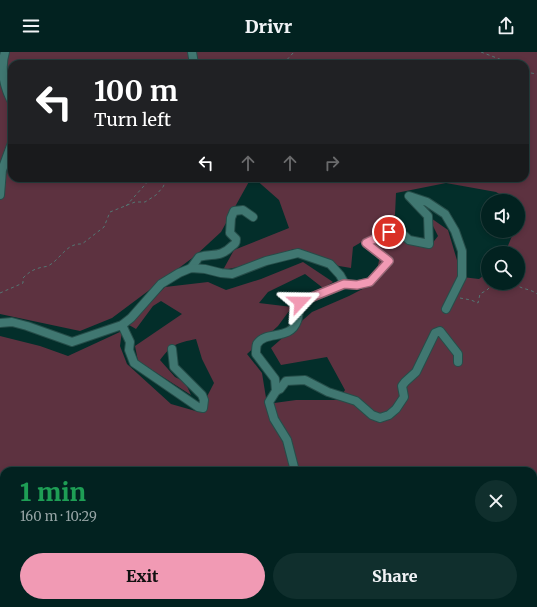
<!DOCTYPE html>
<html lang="en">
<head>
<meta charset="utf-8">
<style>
  body { margin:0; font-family:Merriweather,serif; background:#102f2d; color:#f1f3f6; height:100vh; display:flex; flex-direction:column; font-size:15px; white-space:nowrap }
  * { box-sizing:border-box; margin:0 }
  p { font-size:13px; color:#96a4a5 }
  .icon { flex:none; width:22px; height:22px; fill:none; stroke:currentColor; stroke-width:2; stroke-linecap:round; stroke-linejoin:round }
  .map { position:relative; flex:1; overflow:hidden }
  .details { position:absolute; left:0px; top:415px; width:537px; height:140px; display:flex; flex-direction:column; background:#022220; border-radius:12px 12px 0 0; box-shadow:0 2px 6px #0003,0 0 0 1px #233f3e }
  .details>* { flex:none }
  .banner { position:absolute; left:8px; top:8px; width:521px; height:122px; border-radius:12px; box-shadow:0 2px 6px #0003,0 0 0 1px #233f3e; background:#202124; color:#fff; overflow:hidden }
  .fabs { position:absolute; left:481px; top:142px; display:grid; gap:8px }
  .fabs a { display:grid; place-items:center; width:44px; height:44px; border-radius:50%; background:#022220; box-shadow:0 2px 6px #0003,0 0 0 1px #233f3e; font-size:20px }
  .pin { position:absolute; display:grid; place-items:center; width:34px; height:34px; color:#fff; margin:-17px; border:2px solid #fff; border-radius:50%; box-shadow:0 1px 4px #0007 }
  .me { position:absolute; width:44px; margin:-22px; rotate:67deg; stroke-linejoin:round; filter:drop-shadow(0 0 3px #0008) }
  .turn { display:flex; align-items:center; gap:14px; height:84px; padding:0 20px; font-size:18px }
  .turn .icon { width:52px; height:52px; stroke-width:2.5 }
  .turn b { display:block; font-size:28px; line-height:34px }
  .lanes { display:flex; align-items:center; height:38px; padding:0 20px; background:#0003; justify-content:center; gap:20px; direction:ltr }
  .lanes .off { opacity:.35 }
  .round { display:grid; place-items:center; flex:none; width:42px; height:42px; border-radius:21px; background:#102f2d }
  .overview { display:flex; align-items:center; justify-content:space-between; height:68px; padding:0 20px }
  h1 { font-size:24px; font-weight:800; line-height:30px; color:#1e9e55 }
  .cta { display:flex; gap:8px; margin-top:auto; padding:8px 20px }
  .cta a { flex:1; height:46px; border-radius:24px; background:#f19ab4; color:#111; font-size:16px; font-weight:800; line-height:46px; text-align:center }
  .cta a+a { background:#102f2d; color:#f1f3f6 }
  header { display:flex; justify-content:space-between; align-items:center; height:52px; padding:0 20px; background:#022220; font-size:18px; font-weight:800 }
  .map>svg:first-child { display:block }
  .green { fill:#5d3240 }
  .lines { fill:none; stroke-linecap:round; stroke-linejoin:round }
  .minor-casing { stroke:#264d49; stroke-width:10 }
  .path { stroke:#547673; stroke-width:1; stroke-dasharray:3 3; stroke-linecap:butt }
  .minor { stroke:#407771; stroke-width:8 }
  .route-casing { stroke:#9d6475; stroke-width:10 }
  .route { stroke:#f19ab4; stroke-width:7 }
</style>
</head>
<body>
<header><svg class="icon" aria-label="menu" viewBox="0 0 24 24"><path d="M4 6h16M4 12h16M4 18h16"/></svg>Drivr<svg class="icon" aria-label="share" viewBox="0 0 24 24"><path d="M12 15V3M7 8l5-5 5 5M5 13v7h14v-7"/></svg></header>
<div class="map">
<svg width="537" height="555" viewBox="0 0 537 555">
  <rect width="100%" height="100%" fill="#032e2a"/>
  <!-- green -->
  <g class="green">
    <path d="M0,0H537V493L533,494V419H4V551H500L502,555H0V284L40,294L68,304L122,279L120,294L127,312L171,352L199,360L214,331L202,307L196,287C177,291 172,292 160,308L175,325L185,330L191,343L138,309L135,294L182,262L161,249L153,254L136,277L129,273L165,235L208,230L226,238L261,227L303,210L333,230L323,236L305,222L268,240L259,251L292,255L278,274L247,302L262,321L267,352L296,348H339L345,338L327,305L281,313L271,296L312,260L349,244L374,231L380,204L366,191L382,184L409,188L431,193L438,184L428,164L448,178L462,225L479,227L488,220V231H518V201H505L514,179H518V169L523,156L518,153V149H511L496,140L446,131L396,141L395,163L387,175L353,195L351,216L339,214L294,197L243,214L223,218L234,198L289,176L279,148L254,126H525V12H12V126H251L221,180L195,204L112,266L80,279L0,262Z"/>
    <polygon points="533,519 537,519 537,555 524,555 522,551 533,551"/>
  </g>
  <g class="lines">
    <defs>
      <g id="minor">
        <path d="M5,0C0,16 4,35 12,50"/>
        <polyline points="192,0 194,12"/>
        <polyline points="0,143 2,118 12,91"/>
        <path d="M191,216L199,205C214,201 220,206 232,194C235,192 236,191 236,187L230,181L231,166L234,159L243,158L253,165"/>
        <polyline points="0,271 12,270 27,274 72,290 122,273 131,266 161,232 179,221 191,216 205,217 221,221 232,222 266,209 298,201 330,212 340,223 345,232"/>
        <polyline points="122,273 130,290 129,298 134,311 198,355 203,356 204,348 202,343 174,315 172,297"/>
        <polyline points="276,339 280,337 286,329 305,328 328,340 356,349 372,363 380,366 389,363 396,357 404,345 402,334 405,330 416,320 435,281 440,279 458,302 458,310"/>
        <path d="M295,419L287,388L274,367L269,350L276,339L275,327L256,302C256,299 256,295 257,292C266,278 290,289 297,269C299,264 299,256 300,250L345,232L357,233L370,230L389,209L366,191L382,184L396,176L409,188L429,192L428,164L409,144L427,150L445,162L455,179L462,199V225L446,257"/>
        <polyline points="533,499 537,499"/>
        <polyline points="510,551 511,555"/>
        <polyline points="254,555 254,551"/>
      </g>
    </defs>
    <!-- minor casing -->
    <use href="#minor" class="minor-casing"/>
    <!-- path -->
    <g class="path">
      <polyline points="481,0 502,8 507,12"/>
      <polyline points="283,12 294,0"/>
      <polyline points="525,20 537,22"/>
      <polyline points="126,154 151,126"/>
      <path d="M515,231C520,238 530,236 537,242"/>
      <path d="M0,241L23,231V226C28,221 32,218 39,216C42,215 45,215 48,214C61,207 66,191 82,192L104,175L110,160L135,150H145L156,143L163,135L167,126"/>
      <polyline points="460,246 471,248 478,251 480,242 487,238 494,231"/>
      <polyline points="486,419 517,419"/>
      <polyline points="533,420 537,421"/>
      <polyline points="226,551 226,555"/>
      <polyline points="279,551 281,555"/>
      <polyline points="363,555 364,551"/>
      <polyline points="418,555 418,551"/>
    </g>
    <!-- minor -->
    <use href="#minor" class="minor"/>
  </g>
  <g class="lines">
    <defs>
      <polyline id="route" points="300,250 344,232 357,233 370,230 389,209 366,191 389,180"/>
    </defs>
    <!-- route casing -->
    <use href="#route" class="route-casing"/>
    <!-- route -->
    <use href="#route" class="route"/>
  </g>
</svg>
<div class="fabs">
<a><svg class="icon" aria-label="sound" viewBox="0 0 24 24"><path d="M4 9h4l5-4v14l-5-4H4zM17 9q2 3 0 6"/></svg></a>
<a><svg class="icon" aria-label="search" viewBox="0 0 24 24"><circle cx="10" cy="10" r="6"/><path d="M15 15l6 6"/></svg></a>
</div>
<div class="pin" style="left:389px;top:180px;background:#d93025"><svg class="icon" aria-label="arrive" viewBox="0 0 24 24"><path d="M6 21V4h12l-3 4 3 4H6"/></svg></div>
<svg class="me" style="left:300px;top:250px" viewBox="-20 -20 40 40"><path d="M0-17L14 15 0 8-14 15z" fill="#f19ab4" stroke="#fff" stroke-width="4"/></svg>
<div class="banner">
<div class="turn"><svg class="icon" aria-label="left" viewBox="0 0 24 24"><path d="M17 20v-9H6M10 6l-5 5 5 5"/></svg><div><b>100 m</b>Turn left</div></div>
<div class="lanes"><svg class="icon" aria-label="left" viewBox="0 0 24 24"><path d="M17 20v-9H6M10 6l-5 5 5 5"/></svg><svg class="icon off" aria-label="ahead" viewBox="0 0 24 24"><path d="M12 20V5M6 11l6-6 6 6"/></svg><svg class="icon off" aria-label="ahead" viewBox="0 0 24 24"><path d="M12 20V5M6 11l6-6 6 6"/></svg><svg class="icon off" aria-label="right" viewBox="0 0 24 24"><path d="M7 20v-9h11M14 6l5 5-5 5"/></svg></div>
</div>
<section class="details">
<div class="overview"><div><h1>1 min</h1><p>160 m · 10:29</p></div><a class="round"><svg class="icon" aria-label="close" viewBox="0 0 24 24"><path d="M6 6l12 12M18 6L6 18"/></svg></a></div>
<div class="cta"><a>Exit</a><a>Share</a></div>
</section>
</div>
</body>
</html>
